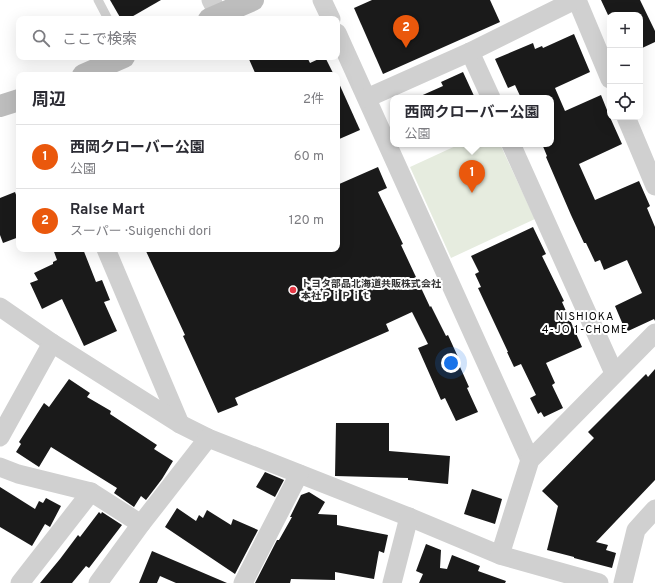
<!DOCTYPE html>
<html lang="ja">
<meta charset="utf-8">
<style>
body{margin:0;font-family:Overpass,"Noto Sans JP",sans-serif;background:#f2f2f3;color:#2b2b33}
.controls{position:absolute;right:12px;top:12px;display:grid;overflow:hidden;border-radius:8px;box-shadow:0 4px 16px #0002}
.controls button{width:36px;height:36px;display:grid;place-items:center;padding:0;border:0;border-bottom:1px solid #e1e1e2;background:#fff;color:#2b2b33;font:20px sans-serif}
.you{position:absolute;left:451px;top:363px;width:14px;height:14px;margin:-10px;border:3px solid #fff;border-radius:50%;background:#1a73e8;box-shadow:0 0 0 6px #1a73e833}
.badge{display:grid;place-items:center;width:26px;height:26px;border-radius:50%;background:#ea580c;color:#fff;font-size:13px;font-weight:700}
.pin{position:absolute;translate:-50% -33px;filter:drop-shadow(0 1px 2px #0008)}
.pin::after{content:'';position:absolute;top:21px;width:14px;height:12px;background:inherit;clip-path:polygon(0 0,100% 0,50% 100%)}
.popup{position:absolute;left:390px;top:95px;width:164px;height:52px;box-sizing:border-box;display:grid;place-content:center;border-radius:8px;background:#fff;filter:drop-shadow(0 1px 3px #0005);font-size:13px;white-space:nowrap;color:#7c7c81}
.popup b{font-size:15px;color:#2b2b33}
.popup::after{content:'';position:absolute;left:50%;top:100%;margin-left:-8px;border:8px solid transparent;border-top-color:#fff}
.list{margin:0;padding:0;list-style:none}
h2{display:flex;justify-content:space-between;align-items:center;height:52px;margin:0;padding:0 16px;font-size:17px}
h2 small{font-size:13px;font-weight:400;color:#7c7c81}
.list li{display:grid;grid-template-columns:26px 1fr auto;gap:12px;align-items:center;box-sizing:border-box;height:64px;padding:0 16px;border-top:1px solid #e1e1e2}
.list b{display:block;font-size:15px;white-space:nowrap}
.list p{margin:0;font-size:13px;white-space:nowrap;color:#7c7c81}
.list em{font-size:13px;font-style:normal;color:#7c7c81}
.icon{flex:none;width:22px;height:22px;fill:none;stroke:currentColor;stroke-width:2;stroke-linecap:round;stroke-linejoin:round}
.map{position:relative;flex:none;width:655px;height:583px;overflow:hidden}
.search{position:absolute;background:#fff;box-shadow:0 4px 16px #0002;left:16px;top:16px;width:324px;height:44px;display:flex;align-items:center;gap:10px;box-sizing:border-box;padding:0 14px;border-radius:8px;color:#7c7c81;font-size:15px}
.panel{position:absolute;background:#fff;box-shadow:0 4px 16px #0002;left:16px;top:72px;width:324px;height:180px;border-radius:8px}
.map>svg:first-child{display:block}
</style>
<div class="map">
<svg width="655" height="583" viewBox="0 0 655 583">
<rect width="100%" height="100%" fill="#fff"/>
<polygon fill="#e6ecdf" points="460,144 500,144 535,219 451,258 410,167"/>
<g fill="#1a1a1a">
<polygon points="110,0 161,0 128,19 121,19"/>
<polygon points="372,0 490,0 500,22 383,74 354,8"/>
<polygon points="601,0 640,0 655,31 655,42 640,49 640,15 608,15"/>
<polygon points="574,34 590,72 555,88 565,111 601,95 609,115 622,144 579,164 595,200 639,181 650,206 647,208 655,227 655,321 654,319 626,332 615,306 642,293 627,260 604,270 600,260 595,262 586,243 584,243 571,215 546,157 547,156 542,144 551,144 551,98 521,98 515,85 508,88 495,59 533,43 535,49 542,46 543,48"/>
<polygon points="248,57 307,57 310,63 323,57 325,57 334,75 256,75"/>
<polygon points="463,72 475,98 416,98 443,86 441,82"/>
<polygon points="337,79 360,130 337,140"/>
<polygon points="378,167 387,188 378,192 403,244 401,245 430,307 431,306 446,336 448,335 458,357 456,358 469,387 467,388 478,412 456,421 445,398 441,400 418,348 428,344 412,312 386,324 389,331 235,398 238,405 218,413 183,336 185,335 145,249 337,249 337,185"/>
<polygon points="15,192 19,203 19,237 3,243 0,235 0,198"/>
<polygon points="533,227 546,254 542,256 564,301 562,302 582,347 546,363 555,383 552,385 563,408 544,417 541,412 538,414 530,398 536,395 521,364 514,367 507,352 508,352 478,288 481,287 475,274 479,272 471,256"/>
<polygon points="53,249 83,249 96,282 102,280 110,300 104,302 117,331 84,346 62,299 42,309 30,283 38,280 34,273 53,264 53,262 57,260"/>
<polygon points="655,369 655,480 596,542 608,545 606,550 616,553 612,568 574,558 574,557 547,550 558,506 542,491 594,438 588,432 646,374 648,377"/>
<polygon points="69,379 90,393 87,397 111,411 110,414 157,445 154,449 173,461 162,479 146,500 141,496 134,507 114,493 117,488 51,447 39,467 16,452 21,444 19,442 44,403 49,407"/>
<polygon points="336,423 389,423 389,451 450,456 448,484 408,480 408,478 335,476"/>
<polygon points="265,472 284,480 275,497 256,487"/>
<polygon points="0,487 35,509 39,501 43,503 46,498 61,506 50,527 45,524 32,546 0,527"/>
<polygon points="472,489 502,499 495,524 464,514"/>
<polygon points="309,492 325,502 318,514 337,515 337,525 388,535 384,553 379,551 374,579 335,572 335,580 291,579 290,583 255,583 277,540 279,540 292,517 290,517 301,495"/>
<polygon points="177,508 196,521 199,515 203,518 207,510 231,525 233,519 258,530 235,574 165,527"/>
<polygon points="99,512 101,514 102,512 122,525 89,568 86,566 72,583 40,583 60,559 78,535 80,537"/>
<polygon points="426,544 441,550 440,568 447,569 452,555 480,566 478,571 506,581 505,583 419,583 423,574 416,571"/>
<polygon points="152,551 227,583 176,583 160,576 157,583 139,583"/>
</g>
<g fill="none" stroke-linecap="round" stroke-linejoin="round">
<polyline stroke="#d0d0d0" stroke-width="9" points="98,0 108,19"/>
<g stroke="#d0d0d0" stroke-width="19">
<polyline points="211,0 219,15"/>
<polyline points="322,0 331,19"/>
<polyline points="577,0 610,79"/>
<polyline points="337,33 530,460"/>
<polyline points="470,52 491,98"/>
<polyline points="367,98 470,52 575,0"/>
<polyline points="626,117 655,186"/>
<polyline points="511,144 614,373"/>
<polyline points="106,249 180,424"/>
<polyline points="0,307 52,343 180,424 208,438 409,517 500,555 599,583"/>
<polyline points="0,437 52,343"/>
<polyline points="0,467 18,474 91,492 141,524"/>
<polyline points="500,555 530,460 655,333"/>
<polyline points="20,583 91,492"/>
<polyline points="98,583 141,524 208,438"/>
<polyline points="243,583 299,474"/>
<polyline points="392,583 409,517"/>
<polyline points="623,583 636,530 655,509"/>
</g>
<g stroke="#bdbdbd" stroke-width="22">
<polyline points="209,19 253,0"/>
<polyline points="83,75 124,57"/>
<polyline points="0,106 19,100"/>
</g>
</g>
<circle fill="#e63946" stroke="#fff" stroke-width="1.5" cx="293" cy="290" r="4"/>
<g text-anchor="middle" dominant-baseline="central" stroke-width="4" stroke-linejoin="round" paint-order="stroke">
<g font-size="10" font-weight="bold" fill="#333" stroke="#fff" text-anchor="start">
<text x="301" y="284">トヨタ部品北海道共販株式会社<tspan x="301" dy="12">本社ＰｉＰｉｔ</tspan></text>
</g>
<g font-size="11" letter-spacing="1" fill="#000" stroke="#fff">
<text x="585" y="317">NISHIOKA<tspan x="585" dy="13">4-JO 1-CHOME</tspan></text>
</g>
</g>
</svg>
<div class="controls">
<button>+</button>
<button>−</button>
<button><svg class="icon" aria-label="locate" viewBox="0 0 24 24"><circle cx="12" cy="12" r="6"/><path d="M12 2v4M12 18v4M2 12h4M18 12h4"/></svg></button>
</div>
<div class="you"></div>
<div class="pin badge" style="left:472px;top:193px">1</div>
<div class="popup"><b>西岡クローバー公園</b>公園</div>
<div class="pin badge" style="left:406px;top:48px">2</div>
<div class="search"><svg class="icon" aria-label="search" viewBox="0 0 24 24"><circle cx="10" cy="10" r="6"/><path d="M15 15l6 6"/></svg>ここで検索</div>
<section class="panel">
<h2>周辺<small>2件</small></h2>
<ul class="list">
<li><span class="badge">1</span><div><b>西岡クローバー公園</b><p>公園</p></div><em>60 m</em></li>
<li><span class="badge">2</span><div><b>Ralse Mart</b><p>スーパー · Suigenchi dori</p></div><em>120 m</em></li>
</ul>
</section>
</div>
